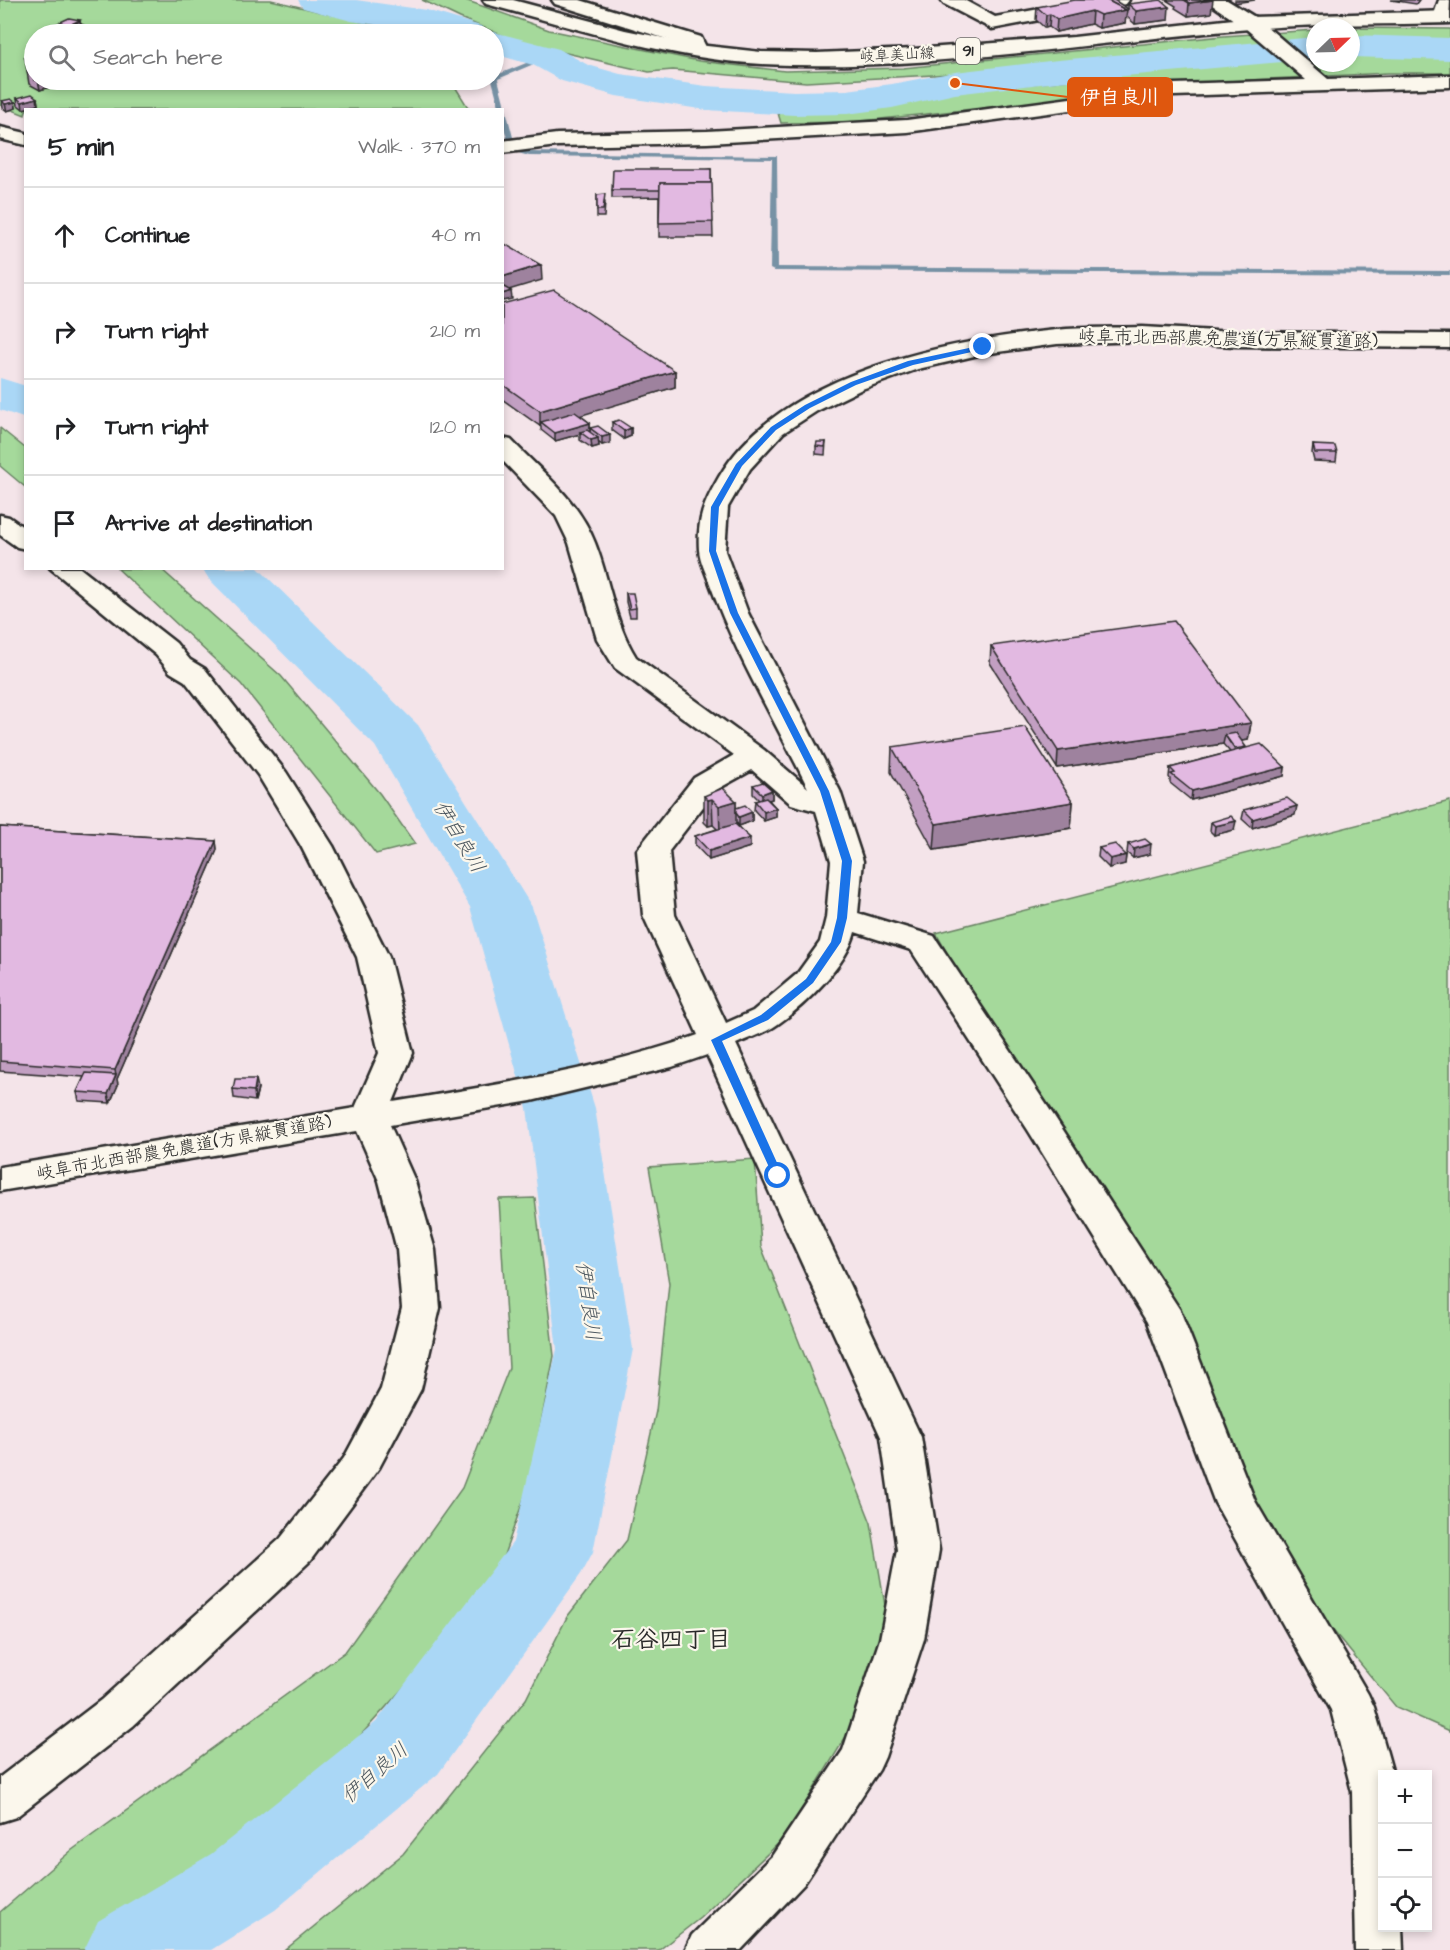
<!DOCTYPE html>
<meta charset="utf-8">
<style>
body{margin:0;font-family:"Architects Daughter","Klee One",sans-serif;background:#f6f6f6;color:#202124}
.controls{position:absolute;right:18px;bottom:18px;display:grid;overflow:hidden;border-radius:0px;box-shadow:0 3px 9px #0003}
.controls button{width:54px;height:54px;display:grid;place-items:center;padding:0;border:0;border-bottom:2px solid #e0e0e0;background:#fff;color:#202124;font:30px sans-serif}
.compass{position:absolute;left:1306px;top:18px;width:54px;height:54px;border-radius:50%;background:#fff;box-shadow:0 3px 9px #0003;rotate:67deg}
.stop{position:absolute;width:18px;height:18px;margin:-14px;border:4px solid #1a73e8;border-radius:50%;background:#fff}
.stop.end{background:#1a73e8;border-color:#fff;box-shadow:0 2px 6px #0008}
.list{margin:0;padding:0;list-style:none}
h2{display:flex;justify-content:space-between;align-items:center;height:78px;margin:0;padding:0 24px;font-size:26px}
h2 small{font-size:20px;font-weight:400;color:#757577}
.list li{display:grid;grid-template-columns:39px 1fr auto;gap:18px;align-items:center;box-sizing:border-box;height:96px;padding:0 24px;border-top:2px solid #e0e0e0}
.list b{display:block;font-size:22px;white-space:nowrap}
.list em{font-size:20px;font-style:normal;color:#757577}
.icon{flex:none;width:33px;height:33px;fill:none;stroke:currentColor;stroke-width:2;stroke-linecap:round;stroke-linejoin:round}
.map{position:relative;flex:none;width:1450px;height:1950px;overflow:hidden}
.search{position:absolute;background:#fff;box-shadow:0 3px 9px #0003;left:24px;top:24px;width:480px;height:66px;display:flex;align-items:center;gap:15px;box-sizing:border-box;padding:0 21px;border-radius:33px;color:#757577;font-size:22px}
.panel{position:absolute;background:#fff;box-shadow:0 3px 9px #0003;left:24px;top:108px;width:480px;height:462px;border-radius:0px}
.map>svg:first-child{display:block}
</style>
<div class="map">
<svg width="1450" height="1950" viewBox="0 0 1450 1950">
<rect width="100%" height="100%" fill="#f4e4e9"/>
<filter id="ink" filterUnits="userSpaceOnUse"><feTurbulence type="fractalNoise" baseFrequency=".0167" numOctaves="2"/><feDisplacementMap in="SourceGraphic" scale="12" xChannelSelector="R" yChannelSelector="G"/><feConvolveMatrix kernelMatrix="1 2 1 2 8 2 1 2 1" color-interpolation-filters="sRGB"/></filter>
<g filter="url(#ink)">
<g fill="#a5d99b" stroke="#688263" stroke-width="1.5">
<polygon points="0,0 271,0 395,30 402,34 34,34 34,80 451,80 469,109 26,110 25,115 0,105"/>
<polygon points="422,0 465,0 549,30 699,61 785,71 903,68 1223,36 1315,30 1315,41 1172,51 1006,71 806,82 673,70 649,72 618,65 519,42 460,18"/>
<polygon points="1351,28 1450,29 1450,39 1351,39"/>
<polygon points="1351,53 1450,56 1450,73 1388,73 1227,81 853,122 781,123 777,110 856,105 934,94 1315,55 1315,63 1351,63"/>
<polygon points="0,428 25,448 25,487 0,466"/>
<polygon points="118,569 161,569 281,676 380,794 415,844 376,854 241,684"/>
<polygon points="1450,801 1450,1731 1396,1707 1289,1577 1108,1240 936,933"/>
<polygon points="755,1159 761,1246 871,1523 887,1617 856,1720 784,1838 700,1918 659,1950 285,1950 403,1854 526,1699 567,1617 627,1540 656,1411 669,1283 649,1167"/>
<polygon points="535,1198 554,1356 529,1484 492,1589 281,1824 113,1950 0,1950 0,1912 72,1850 345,1652 462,1488 509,1368 499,1199"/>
</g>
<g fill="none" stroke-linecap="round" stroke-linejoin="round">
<polygon fill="#7792a5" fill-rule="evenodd" points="546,55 548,56 548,58 498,79 516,149 529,152 777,156 778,267 1450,271 1450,275 774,271 770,269 772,159 529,156 511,151 502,121 502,110 500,110 492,80 494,76"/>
<g fill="#aad7f6" fill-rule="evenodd">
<polygon points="298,0 356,0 426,10 481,26 486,34 494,32 559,49 588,65 620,74 706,86 794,91 847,90 892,84 955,72 1058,60 1315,37 1315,59 1058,82 955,94 892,108 847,114 794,115 706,110 616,96 562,81 533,65 494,54 494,34 432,34 351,21 303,8"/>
<polygon points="1351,35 1450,38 1450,60 1351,57"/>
<polygon points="0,378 26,386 26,419 0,410"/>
<polygon points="202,568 258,568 418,725 532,907 595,1108 633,1349 593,1552 581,1574 438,1774 275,1910 211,1950 84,1950 98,1921 211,1854 376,1722 513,1542 557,1349 527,1108 470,907 375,746 209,579"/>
</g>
<g stroke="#2b2b2b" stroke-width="5">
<g id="minor">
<polygon points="552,0 580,0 701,37 708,51 705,55 691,55 686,45 555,4"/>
<polygon points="941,0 964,0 995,17 1089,0 1129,0 1126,4 1120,5 992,29 944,4"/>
<polygon points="1205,0 1227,0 1258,19 1328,79 1450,75 1450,87 1174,96 907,132 707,143 557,146 502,153 502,141 557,134 707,131 907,120 1174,84 1306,80 1244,27"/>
<polygon points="1439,0 1450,0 1449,21 1435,21 1433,17"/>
<polygon points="0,127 26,133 26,145 0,139"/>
<path d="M 1142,327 L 1235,332 L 1450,334 L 1450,348 L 1235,346 L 1142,341 L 1057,344 L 983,354 L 918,369 L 862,389 L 817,411 L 783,433 L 750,469 L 728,507 L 725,551 L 748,613 L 840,791 L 863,861 L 858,913 L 934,936 L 1054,1116 L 1180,1310 L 1255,1501 L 1368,1694 L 1374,1707 L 1393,1774 L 1382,1774 L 1382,1928 L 1402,1928 L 1403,1950 L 1355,1950 L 1352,1792 L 1331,1710 L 1215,1503 L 1147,1322 L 1028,1130 L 911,950 L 855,932 C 847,965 805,1005 778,1024 C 766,1033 749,1038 736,1044 L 921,1437 L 939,1550 L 924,1639 L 885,1757 L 879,1770 L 804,1884 L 741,1950 L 685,1950 L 692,1935 L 772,1856 L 843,1750 L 880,1639 L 897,1550 L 881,1437 L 707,1055 L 672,1067 L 531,1101 L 390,1125 L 415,1181 L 435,1250 L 440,1308 L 421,1389 L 379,1468 L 310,1561 L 133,1726 L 16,1817 L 0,1822 L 0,1777 L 101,1700 L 280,1539 L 344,1458 L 381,1389 L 402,1308 L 397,1250 L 379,1181 L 357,1131 L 0,1191 L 0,1167 L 355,1108 L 379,1053 L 357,957 L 301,846 L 258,775 L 185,681 L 170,672 L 156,655 L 50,568 L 80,568 L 176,643 L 190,660 L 205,669 L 286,772 L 333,846 L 389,957 L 413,1053 L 393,1102 C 495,1085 600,1070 698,1035 L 643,915 L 637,850 L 694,778 L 734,755 L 615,668 L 597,639 L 569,543 L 556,516 L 502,460 L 502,438 L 511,440 C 542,472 579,501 595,543 C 610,581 614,622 636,657 L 764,750 L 808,788 C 775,721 735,654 710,584 C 706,573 700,561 699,550 C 697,519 704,503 719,477 C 780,373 945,341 1056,330 C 1084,327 1114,328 1142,327 ZM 752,770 L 791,804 L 816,811 L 831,861 L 826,918 L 820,942 L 797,974 L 753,1011 L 726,1023 L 675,915 L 669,851 L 716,790 Z"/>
<polygon points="0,515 9,517 26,529 26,549 17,547 0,535"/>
</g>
</g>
<g stroke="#2b2b2b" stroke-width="5">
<path id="major" d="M 483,0 L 513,0 L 625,30 L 698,45 L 761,52 L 817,53 L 914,49 L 1074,37 L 1251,17 L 1450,11 L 1450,23 C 1384,25 1316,23 1250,29 C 1089,42 923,72 762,64 C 668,59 576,28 486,4 Z"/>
</g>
<use href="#minor" fill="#fbf7ec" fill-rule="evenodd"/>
<use href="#major" fill="#fbf7ec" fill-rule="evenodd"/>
</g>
<g fill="#c29fc2" stroke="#2b2b2b" stroke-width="1.5">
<polygon points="1166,0 1212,0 1211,13 1188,16 1175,8 1176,6"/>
<polygon points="1391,0 1419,0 1416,4"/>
<polygon points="1128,4 1168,20 1135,24 1127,17 1125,17 1125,23 1099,28 1091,24 1056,32 1049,27 1045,28 1036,20 1037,7 1128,9"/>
<polygon points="81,24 83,25 84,31 77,34 71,33 71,32 66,34 55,31 54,25"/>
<polygon points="34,56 34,80 56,80 57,85 40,90 29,84 25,58"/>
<polygon points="167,80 183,80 183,81 175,83"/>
<polygon points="17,98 37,98 38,105 23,109 18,105"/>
<polygon points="2,101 15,102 16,108 7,111 3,108"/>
<polygon points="711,169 713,237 659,237 659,197 612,198 612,190"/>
<polygon points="597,195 605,202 604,217 597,217"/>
<polygon points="502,304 675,371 675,387 580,415 590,423 590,431 589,431 590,432 590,428 610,443 602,445 598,442 599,446 592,448 580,440 580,434 555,441 541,430 541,427 502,399"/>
<polygon points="612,422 631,428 631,436 624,439 612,430"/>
<polygon points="826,442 825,455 816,454 816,446"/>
<polygon points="1313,445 1337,453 1336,462 1314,461 1312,453"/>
<polygon points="626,593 636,608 636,617 630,617 626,602"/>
<polygon points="991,646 1251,723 1248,740 1241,741 1246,748 1285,767 1284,776 1191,800 1170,783 1170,779 1169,777 1170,768 1230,752 1223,744 1057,768 990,663"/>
<polygon points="892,747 1073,802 1071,828 934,850 891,772"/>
<polygon points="753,785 772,790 772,799 769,800 776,808 776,817 764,821 754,810 755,801 759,800 753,794"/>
<polygon points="704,796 736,801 736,808 752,812 752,821 739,826 736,822 750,847 709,860 695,845 695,836 717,829 713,825 708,826 704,822"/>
<polygon points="1244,810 1295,815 1252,828 1242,819"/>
<polygon points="1211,822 1234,830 1214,835 1210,831"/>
<polygon points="0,827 216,841 217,850 117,1079 118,1085 110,1103 79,1101 77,1092 84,1077 0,1071"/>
<polygon points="1128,844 1150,854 1133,858 1127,853"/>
<polygon points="1099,848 1126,855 1125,864 1109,868 1098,857"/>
<polygon points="258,1088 255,1101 234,1098 233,1089"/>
</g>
<g fill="#9e829e" stroke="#2b2b2b" stroke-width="1.5">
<polygon points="1213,0 1211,13 1188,16 1189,3"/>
<polygon points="1235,0 1255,0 1235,3"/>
<polygon points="1169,7 1168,20 1135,24 1136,11"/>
<polygon points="1127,10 1125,23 1099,28 1100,15"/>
<polygon points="1092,11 1091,24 1056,32 1057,19"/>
<polygon points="1050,14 1049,27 1045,28 1046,15"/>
<polygon points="80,20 81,26 83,25 84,31 77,34 76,28 70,27 71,32 66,34 65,27"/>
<polygon points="38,80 56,80 57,85 40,90"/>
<polygon points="175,80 183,80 183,81 175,83"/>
<polygon points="37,98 38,105 23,109 22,102"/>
<polygon points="15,102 16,108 7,111 5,104"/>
<polygon points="541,265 542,280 502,292 502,277"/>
<polygon points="511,291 512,299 502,301 502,294"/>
<polygon points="675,371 675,387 546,426 541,422 540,427 540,411"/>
<polygon points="590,423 590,431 582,433 580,432 580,434 555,441 555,433"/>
<polygon points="631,428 631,436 624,439 624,431"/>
<polygon points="610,435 610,443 602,445 602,437"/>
<polygon points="598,438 599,446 592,448 591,440"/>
<polygon points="1251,723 1248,740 1230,743 1225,735 1223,744 1057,768 1058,751"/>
<polygon points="1285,767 1284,776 1191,800 1192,791"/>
<polygon points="772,790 772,799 762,802 762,794"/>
<polygon points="712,799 713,825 708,826 708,800"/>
<polygon points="736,801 736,827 720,832 719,806"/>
<polygon points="1073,802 1071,828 934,850 936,824"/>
<polygon points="1297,806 1295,815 1252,828 1253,819"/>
<polygon points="776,808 776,817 764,821 764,812"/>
<polygon points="752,812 752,821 739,826 739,817"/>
<polygon points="1236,821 1234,830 1214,835 1215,826"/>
<polygon points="750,838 750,847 709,860 709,851"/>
<polygon points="216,841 217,850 117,1079 118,1085 110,1103 108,1094 116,1076 115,1070"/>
<polygon points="1151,844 1150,854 1133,858 1134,849"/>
<polygon points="1126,855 1125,864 1109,868 1110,859"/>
<polygon points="256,1079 258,1088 255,1101 254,1091"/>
</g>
<g fill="#e2b9e1" stroke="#2b2b2b" stroke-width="1.5">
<polygon points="1075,0 1107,0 1126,10 1100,15 1092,11 1057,19 1050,14 1046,15 1037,7"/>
<polygon points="1107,0 1114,0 1128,9 1127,10 1125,10 1126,10"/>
<polygon points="1161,0 1169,7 1136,11 1128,4"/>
<polygon points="1184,0 1213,0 1189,3"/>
<polygon points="69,18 80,20 65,27 54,25"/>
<polygon points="77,23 83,25 76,28 70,27"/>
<polygon points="34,56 34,63 25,58"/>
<polygon points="32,94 37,98 22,102 17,98"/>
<polygon points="11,99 15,102 5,104 2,101"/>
<polygon points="613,169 711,169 711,183 660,183 660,190 612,190"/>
<polygon points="660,183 712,183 713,222 659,223"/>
<polygon points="605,194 603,210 597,210 597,195"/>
<polygon points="502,243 503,243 541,265 502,277"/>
<polygon points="502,286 511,291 502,294"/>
<polygon points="554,290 675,371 540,411 502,384 502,304"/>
<polygon points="575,412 590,423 555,433 541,422"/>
<polygon points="619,420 631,428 624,431 612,422"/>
<polygon points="598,426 610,435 602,437 590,428"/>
<polygon points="587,430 598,438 591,440 580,432"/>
<polygon points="817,442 826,442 825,447 816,446"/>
<polygon points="1313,445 1335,446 1337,453 1315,453"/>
<polygon points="626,593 633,593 636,608 630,609"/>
<polygon points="1174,621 1251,723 1058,751 991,646"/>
<polygon points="1025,727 1073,802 936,824 892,747"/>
<polygon points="1236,733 1246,747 1235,749 1225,735"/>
<polygon points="1261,744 1285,767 1192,791 1171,774 1175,773 1170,768"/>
<polygon points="763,782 772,790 762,794 753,785"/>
<polygon points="723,788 736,801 719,806 712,799 708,800 704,796"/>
<polygon points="766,798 776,808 764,812 755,801"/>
<polygon points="1287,798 1297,806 1253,819 1244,810"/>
<polygon points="745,805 752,812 739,817 736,813 736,808"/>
<polygon points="1231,816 1236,821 1215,826 1211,822"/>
<polygon points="735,824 750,838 709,851 695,836"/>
<polygon points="0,827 216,841 115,1070 0,1061"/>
<polygon points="1145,839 1151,844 1134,849 1128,844"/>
<polygon points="1115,844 1126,855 1110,859 1099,848"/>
<polygon points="86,1073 116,1075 108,1094 77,1092"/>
<polygon points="235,1079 256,1079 254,1091 233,1089"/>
</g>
</g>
<polygon fill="#1a73e8" points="983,345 985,349 913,365 856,385 810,408 776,430 742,466 719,507 716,551 738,613 829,791 852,861 847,918 841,942 813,983 768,1020 722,1041 783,1176 778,1180 773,1176 711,1040 761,1015 806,979 831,942 837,918 842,861 820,791 730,613 709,551 711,507 736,464 771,427 805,405 851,382 908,361"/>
<g text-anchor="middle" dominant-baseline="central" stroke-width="4.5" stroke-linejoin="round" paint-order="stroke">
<g font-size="15" fill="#2b2b2b" stroke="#fbf7ec">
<text transform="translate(897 55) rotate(-3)">岐阜美山線</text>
</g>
<rect fill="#fbf7ec" stroke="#696865" stroke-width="1.5" x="956" y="38" width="24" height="26" rx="4.5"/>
<g font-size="16" font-weight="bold" fill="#2b2b2b">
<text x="968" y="51">91</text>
</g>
<g font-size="18" fill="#2b2b2b" stroke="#fbf7ec">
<text transform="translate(1228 339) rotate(1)">岐阜市北西部農免農道(方県縦貫道路)</text>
<text transform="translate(184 1148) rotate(-10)">岐阜市北西部農免農道(方県縦貫道路)</text>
</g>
<g font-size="20" font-style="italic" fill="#4b565e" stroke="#fbf7ec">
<text transform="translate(459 837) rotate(59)">伊自良川</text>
<text transform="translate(588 1301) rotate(82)">伊自良川</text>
<text transform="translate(375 1773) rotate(-41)">伊自良川</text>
</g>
<g font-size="24" font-weight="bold" fill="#2b2b2b" stroke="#fbf7ec">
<text x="671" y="1640">石谷四丁目</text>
</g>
</g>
<path fill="none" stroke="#df570e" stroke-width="2" d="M955 83L1068 97"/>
<circle fill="#df570e" stroke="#fbf7ec" stroke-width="2" cx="955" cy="83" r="6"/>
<rect fill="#df570e" stroke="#df570e" stroke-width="2" x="1068" y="78" width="104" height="38" rx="6"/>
<g font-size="20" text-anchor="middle" font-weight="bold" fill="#fff">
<text x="1120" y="104">伊自良川</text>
</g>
</svg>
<div class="controls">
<button>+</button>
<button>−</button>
<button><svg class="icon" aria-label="locate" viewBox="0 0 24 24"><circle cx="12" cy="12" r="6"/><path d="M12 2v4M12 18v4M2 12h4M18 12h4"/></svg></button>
</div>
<svg class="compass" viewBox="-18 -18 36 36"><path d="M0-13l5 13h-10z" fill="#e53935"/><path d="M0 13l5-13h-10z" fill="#757577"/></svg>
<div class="stop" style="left:778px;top:1176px"></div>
<div class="stop end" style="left:983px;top:347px"></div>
<div class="search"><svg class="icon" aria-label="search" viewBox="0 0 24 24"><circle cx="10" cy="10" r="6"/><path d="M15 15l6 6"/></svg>Search here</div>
<section class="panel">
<h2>5 min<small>Walk · 370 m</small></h2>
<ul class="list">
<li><svg class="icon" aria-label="ahead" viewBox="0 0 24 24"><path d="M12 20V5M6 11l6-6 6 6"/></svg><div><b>Continue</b></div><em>40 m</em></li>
<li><svg class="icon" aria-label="right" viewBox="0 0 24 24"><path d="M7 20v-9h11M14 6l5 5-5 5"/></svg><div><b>Turn right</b></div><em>210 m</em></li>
<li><svg class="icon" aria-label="right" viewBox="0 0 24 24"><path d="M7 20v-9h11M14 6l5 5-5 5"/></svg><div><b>Turn right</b></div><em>120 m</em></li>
<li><svg class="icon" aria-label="arrive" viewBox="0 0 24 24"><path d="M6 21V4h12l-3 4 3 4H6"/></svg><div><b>Arrive at destination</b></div></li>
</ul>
</section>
</div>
